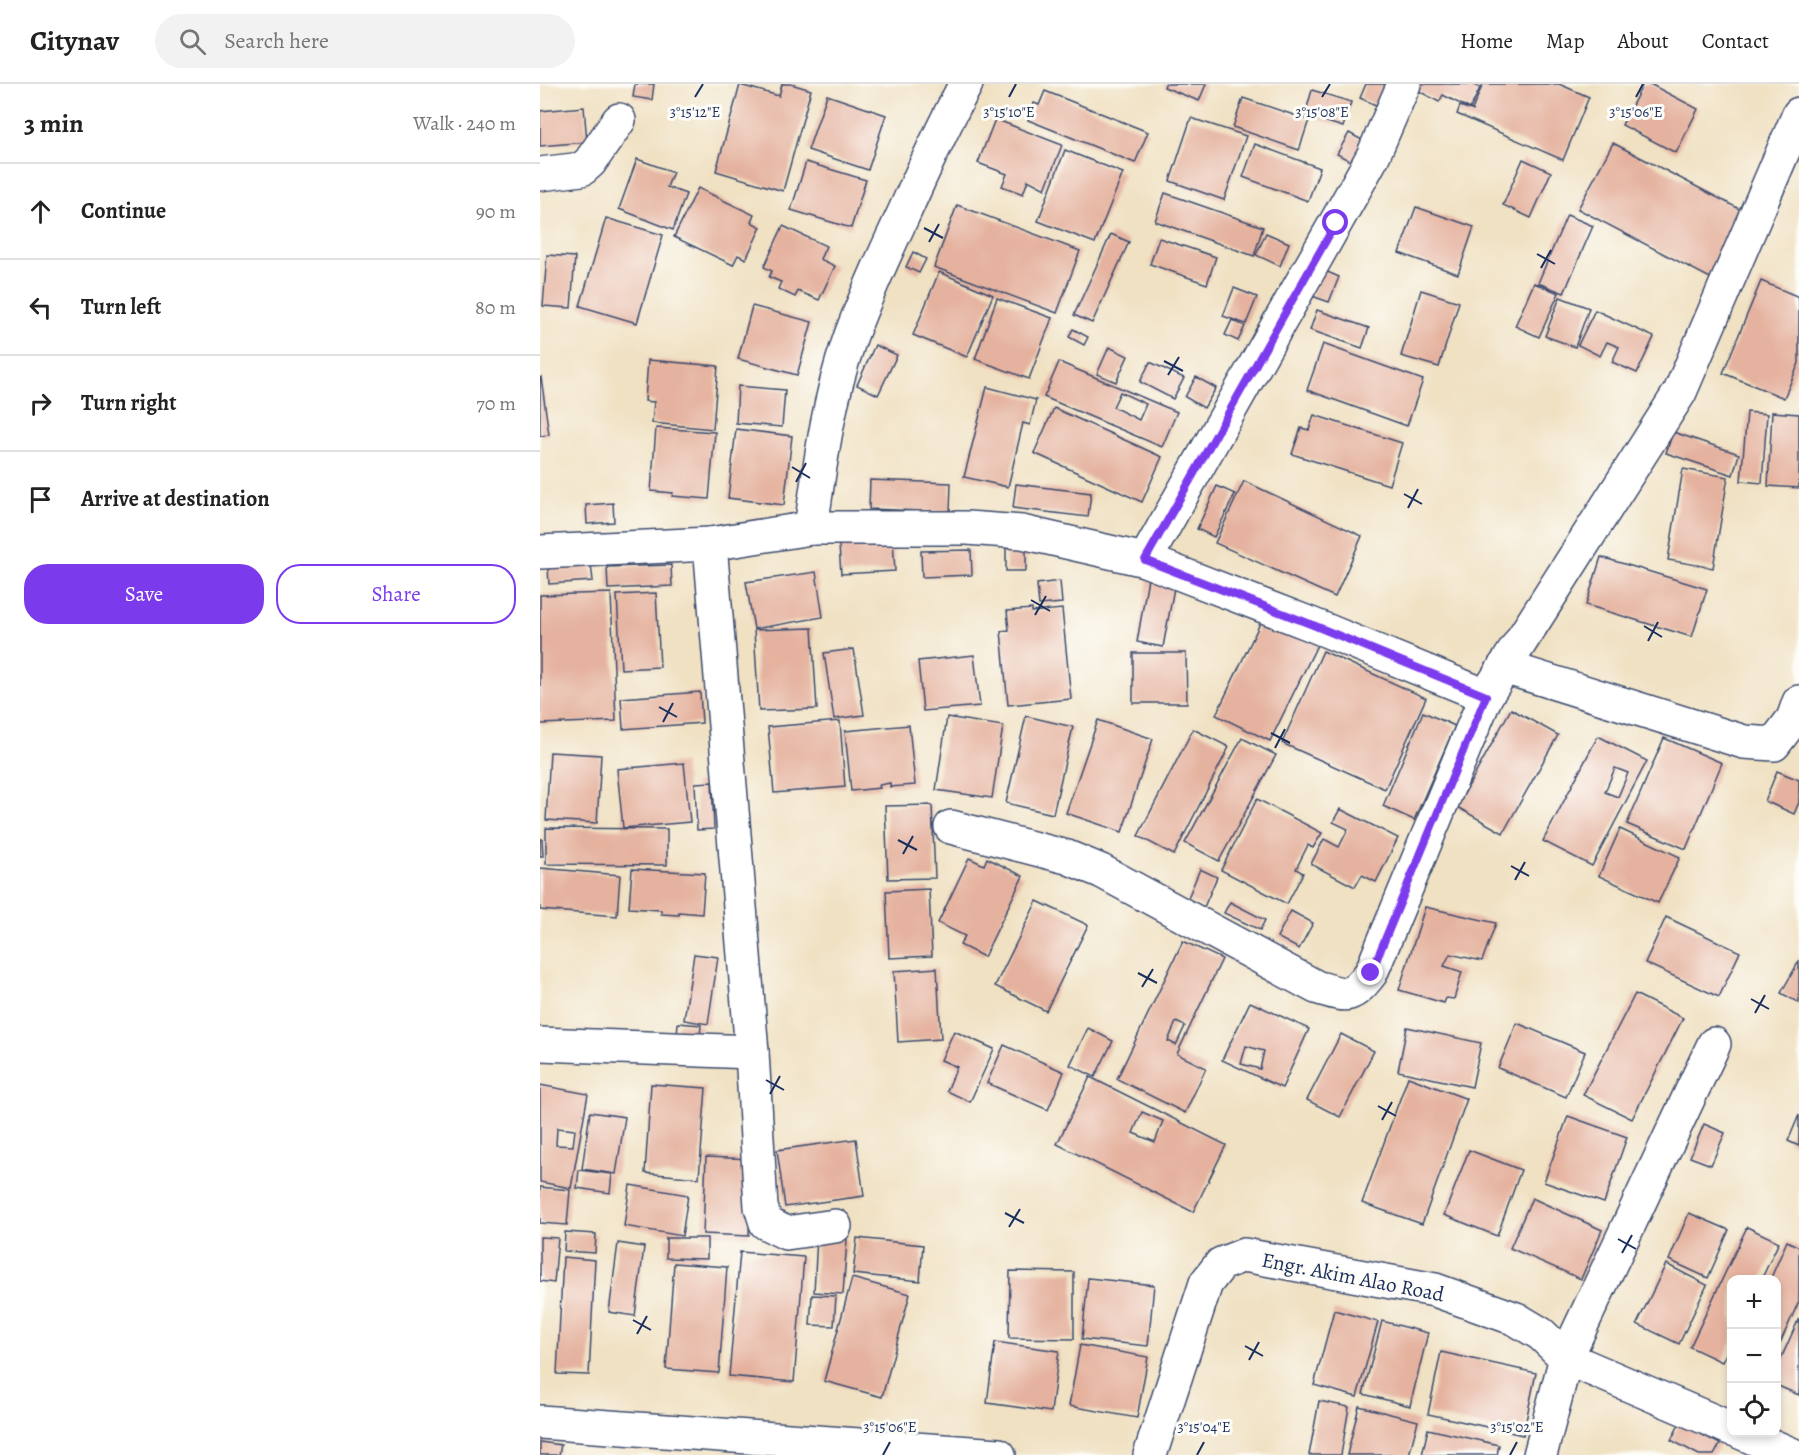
<!DOCTYPE html>
<meta charset="utf-8">
<style>
body{margin:0;font-family:Alegreya,serif;background:#f2f2f2;color:#222}
.controls{position:absolute;right:18px;bottom:18px;display:grid;overflow:hidden;border-radius:12px;box-shadow:0 3px 9px #0003}
.controls button{width:54px;height:54px;display:grid;place-items:center;padding:0;border:0;border-bottom:2px solid #e0e0e0;background:#fff;color:#222;font:30px sans-serif}
.stop{position:absolute;width:18px;height:18px;margin:-14px;border:4px solid #7c3aed;border-radius:50%;background:#fff}
.stop.end{background:#7c3aed;border-color:#fff;box-shadow:0 2px 6px #0008}
.list{margin:0;padding:0;list-style:none}
h2{display:flex;justify-content:space-between;align-items:center;height:78px;margin:0;padding:0 24px;font-size:26px}
h2 small{font-size:20px;font-weight:400;color:#767676}
.list li{display:grid;grid-template-columns:39px 1fr auto;gap:18px;align-items:center;box-sizing:border-box;height:96px;padding:0 24px;border-top:2px solid #e0e0e0}
.list b{display:block;font-size:22px;white-space:nowrap}
.list em{font-size:20px;font-style:normal;color:#767676}
.actions{display:flex;gap:12px;padding:18px 24px}
.actions a{flex:1;padding:14px 0;border:2px solid #7c3aed;border-radius:24px;text-align:center;font-size:21px;color:#7c3aed}
.actions .main{background:#7c3aed;color:#fff}
.icon{flex:none;width:33px;height:33px;fill:none;stroke:currentColor;stroke-width:2;stroke-linecap:round;stroke-linejoin:round}
.map{position:relative;flex:none;width:1259px;height:1371px;overflow:hidden}
header{display:flex;align-items:center;gap:36px;box-sizing:border-box;height:84px;padding:0 30px;background:#fff;border-bottom:2px solid #e0e0e0}
header strong{font-size:28px}
nav{display:flex;gap:33px;margin-inline-start:auto;font-size:21px}
.search{width:420px;height:54px;background:#f2f2f2;display:flex;align-items:center;gap:15px;box-sizing:border-box;padding:0 21px;border-radius:33px;color:#767676;font-size:22px}
main{display:flex}
aside{flex:1;background:#fff}
.map>svg:first-child{display:block}
</style>
<header>
<strong>Citynav</strong>
<div class="search"><svg class="icon" aria-label="search" viewBox="0 0 24 24"><circle cx="10" cy="10" r="6"/><path d="M15 15l6 6"/></svg>Search here</div>
<nav><a>Home</a><a>Map</a><a>About</a><a>Contact</a></nav>
</header>
<main>
<aside>
<h2>3 min<small>Walk · 240 m</small></h2>
<ul class="list">
<li><svg class="icon" aria-label="ahead" viewBox="0 0 24 24"><path d="M12 20V5M6 11l6-6 6 6"/></svg><div><b>Continue</b></div><em>90 m</em></li>
<li><svg class="icon" aria-label="left" viewBox="0 0 24 24"><path d="M17 20v-9H6M10 6l-5 5 5 5"/></svg><div><b>Turn left</b></div><em>80 m</em></li>
<li><svg class="icon" aria-label="right" viewBox="0 0 24 24"><path d="M7 20v-9h11M14 6l5 5-5 5"/></svg><div><b>Turn right</b></div><em>70 m</em></li>
<li><svg class="icon" aria-label="arrive" viewBox="0 0 24 24"><path d="M6 21V4h12l-3 4 3 4H6"/></svg><div><b>Arrive at destination</b></div></li>
</ul>
<div class="actions"><a class="main">Save</a><a>Share</a></div>
</aside>
<div class="map">
<svg width="1259" height="1371" viewBox="0 0 1259 1371">
<rect width="100%" height="100%" fill="#fdfcf7"/>
<filter id="ink" filterUnits="userSpaceOnUse"><feTurbulence type="fractalNoise" baseFrequency=".0167" numOctaves="2"/><feDisplacementMap in="SourceGraphic" scale="12" xChannelSelector="R" yChannelSelector="G"/><feConvolveMatrix kernelMatrix="1 2 1 2 8 2 1 2 1" color-interpolation-filters="sRGB"/></filter>
<filter id="wash" filterUnits="userSpaceOnUse"><feTurbulence type="fractalNoise" baseFrequency=".008" numOctaves="4" result="noise"/><feDisplacementMap in="SourceGraphic" scale="24" xChannelSelector="R" yChannelSelector="G"/><feGaussianBlur stdDeviation="1.35" result="paint"/><feColorMatrix in="noise" values="0 0 0 0 0 0 0 0 0 0 0 0 0 0 0 0 0 1.4 0 .05"/><feComposite in="paint" operator="in"/></filter>
<g filter="url(#wash)">
<rect width="100%" height="100%" fill="#f0e1c3"/>
<g id="blocks">
<g fill="#e5b29f" fill-rule="evenodd">
<polygon points="95,0 114,0 112,16 93,13"/>
<polygon points="242,0 251,0 271,6 243,107 176,87 200,1 239,12"/>
<polygon points="625,0 666,0 659,17 624,3"/>
<polygon points="826,0 848,0 838,22 820,14"/>
<polygon points="877,0 933,0 940,4 930,25 903,11 899,18 875,5"/>
<polygon points="943,0 1019,0 1049,13 1023,76 917,30 920,22 934,27 932,26"/>
<polygon points="1103,0 1110,0 1158,25 1136,69 1082,41"/>
<polygon points="772,6 811,18 803,43 765,31"/>
<polygon points="505,7 608,48 595,79 488,36 494,19 499,21"/>
<polygon points="287,11 346,31 328,86 268,66"/>
<polygon points="703,14 769,36 759,66 693,43"/>
<polygon points="44,23 47,58 0,62 0,27"/>
<polygon points="651,34 706,52 684,116 630,97"/>
<polygon points="455,35 522,61 505,105 488,96 483,110 462,102 467,90 438,79"/>
<polygon points="809,49 824,57 812,78 797,70"/>
<polygon points="1073,59 1209,130 1174,196 1038,125"/>
<polygon points="715,60 780,84 768,117 703,93"/>
<polygon points="525,66 583,89 555,159 498,137"/>
<polygon points="97,75 133,88 127,103 146,110 133,146 79,125"/>
<polygon points="983,75 1011,88 991,134 963,121"/>
<polygon points="266,78 326,96 311,144 251,126"/>
<polygon points="158,104 214,131 211,138 221,143 206,175 198,171 193,181 134,153"/>
<polygon points="625,109 723,143 714,172 615,137"/>
<polygon points="417,121 540,167 517,229 394,183"/>
<polygon points="876,123 934,143 918,190 859,169"/>
<polygon points="1027,131 1053,142 1024,209 998,199"/>
<polygon points="66,134 123,151 97,239 40,222"/>
<polygon points="243,142 286,162 280,175 295,182 279,216 258,207 255,213 238,205 241,198 229,193 232,187 224,183"/>
<polygon points="726,149 749,159 740,182 716,171"/>
<polygon points="571,150 589,158 552,239 534,231"/>
<polygon points="619,154 676,173 667,200 610,180"/>
<polygon points="373,168 386,175 379,189 366,183"/>
<polygon points="7,171 35,173 31,224 3,222"/>
<polygon points="783,186 799,193 789,218 772,212"/>
<polygon points="399,188 453,211 427,273 373,251"/>
<polygon points="1221,197 1259,213 1259,279 1244,314 1183,289"/>
<polygon points="994,199 1019,209 999,253 975,242"/>
<polygon points="694,204 717,213 706,240 683,232"/>
<polygon points="881,206 919,218 899,283 861,272"/>
<polygon points="1020,213 1049,224 1035,263 1005,252"/>
<polygon points="457,214 512,234 489,295 435,275"/>
<polygon points="212,222 272,238 257,291 198,275"/>
<polygon points="777,226 829,244 822,264 770,246"/>
<polygon points="1055,226 1114,253 1097,289 1072,278 1079,263 1067,258 1060,272 1038,261"/>
<polygon points="692,236 705,242 698,257 685,251"/>
<polygon points="533,245 548,253 544,261 529,253"/>
<polygon points="783,260 883,296 867,342 767,306"/>
<polygon points="335,261 357,271 338,311 317,301"/>
<polygon points="569,263 588,272 576,298 557,290"/>
<polygon points="108,276 178,282 173,345 112,339 114,318 105,317"/>
<path d="M 519,278 L 637,328 L 622,363 L 504,313 ZM 580,308 L 606,320 L 599,336 L 573,323 Z"/>
<polygon points="610,278 644,294 633,315 600,298"/>
<polygon points="1,293 9,351 0,352 0,294"/>
<polygon points="656,293 676,304 664,324 645,313"/>
<polygon points="198,302 245,306 242,343 196,339"/>
<polygon points="447,303 496,316 490,341 483,339 468,403 424,393"/>
<polygon points="514,324 622,373 602,418 494,369"/>
<polygon points="1207,328 1227,330 1222,399 1201,397"/>
<polygon points="1232,328 1259,330 1259,404 1228,402"/>
<polygon points="774,331 862,359 849,401 752,370 761,344 769,346"/>
<polygon points="116,344 175,348 169,415 132,412 133,409 111,407"/>
<polygon points="196,345 252,352 244,421 188,414"/>
<polygon points="1133,348 1199,370 1193,391 1126,369"/>
<polygon points="1143,385 1188,393 1173,484 1128,476"/>
<polygon points="330,396 411,399 410,428 329,425"/>
<polygon points="704,397 822,452 795,513 675,459"/>
<polygon points="476,400 551,409 548,433 473,424"/>
<polygon points="677,402 695,410 674,453 657,445"/>
<polygon points="73,419 74,438 47,440 46,421"/>
<polygon points="353,457 355,487 301,490 299,461"/>
<rect x="466" y="464" width="20" height="23"/>
<polygon points="431,466 432,491 382,493 381,467"/>
<polygon points="1061,473 1167,505 1152,553 1046,521"/>
<polygon points="51,480 53,497 9,500 8,483"/>
<polygon points="131,481 132,502 68,505 67,483"/>
<polygon points="276,488 283,533 214,545 206,498"/>
<polygon points="608,494 628,498 627,503 634,504 623,563 597,558"/>
<polygon points="520,497 522,519 499,521 497,500"/>
<polygon points="71,509 76,637 0,640 0,511"/>
<polygon points="116,509 120,583 81,585 77,511"/>
<polygon points="492,525 492,528 522,525 531,615 468,621 461,547 469,546 467,527"/>
<polygon points="725,529 780,555 730,657 676,631"/>
<polygon points="272,544 277,625 219,627 214,546"/>
<polygon points="314,565 324,631 294,635 284,569"/>
<polygon points="783,567 886,614 845,705 742,659"/>
<polygon points="593,569 646,569 647,619 593,619"/>
<polygon points="434,571 440,622 383,627 378,577"/>
<polygon points="160,608 162,639 83,645 81,614"/>
<polygon points="971,625 1018,651 963,749 917,723"/>
<polygon points="883,628 915,642 874,736 843,722"/>
<polygon points="486,632 533,643 513,730 466,719"/>
<polygon points="407,633 463,642 452,714 396,706"/>
<polygon points="558,636 613,655 582,748 526,729"/>
<polygon points="300,637 305,703 234,709 228,643"/>
<polygon points="369,641 375,701 350,703 350,699 339,701 340,704 311,707 305,647"/>
<polygon points="653,645 689,663 634,771 598,752"/>
<path d="M 1058,652 L 1107,677 L 1052,782 L 1003,757 ZM 1075,684 L 1088,689 L 1078,713 L 1065,708 Z"/>
<polygon points="702,654 736,671 679,777 645,759"/>
<polygon points="1124,654 1182,679 1146,765 1087,740"/>
<polygon points="10,668 61,671 57,739 6,736"/>
<polygon points="144,679 150,738 83,744 77,685"/>
<polygon points="1237,687 1259,696 1259,718 1254,730 1225,717"/>
<polygon points="172,698 174,745 157,746 155,699"/>
<polygon points="717,715 782,749 773,764 768,761 756,785 763,789 747,820 681,786"/>
<polygon points="392,721 395,794 348,795 345,722"/>
<polygon points="800,725 858,754 836,798 822,791 815,803 771,780 784,755 799,763 808,745 793,738"/>
<polygon points="6,744 127,745 127,781 6,780"/>
<polygon points="1080,745 1140,773 1118,819 1059,792"/>
<polygon points="0,755 2,755 3,772 0,772"/>
<polygon points="429,774 444,781 447,774 483,792 444,873 420,861 425,852 398,839"/>
<polygon points="0,784 80,791 77,832 0,826"/>
<polygon points="92,785 165,789 162,830 139,828 139,831 121,830 121,826 89,824"/>
<polygon points="660,785 677,793 664,823 647,816"/>
<polygon points="389,805 392,872 349,874 346,807"/>
<polygon points="497,817 548,841 506,927 455,902"/>
<polygon points="690,818 725,836 720,846 684,829"/>
<polygon points="885,823 956,839 942,877 910,870 904,882 922,888 914,915 906,914 904,919 859,906"/>
<polygon points="751,827 773,839 759,865 737,853"/>
<polygon points="1126,833 1200,868 1179,913 1105,879"/>
<path d="M 643,857 L 682,875 L 637,970 L 666,984 L 645,1029 L 577,995 ZM 636,938 L 645,942 L 636,961 L 628,957 Z"/>
<polygon points="154,870 178,873 168,940 144,936"/>
<polygon points="1259,877 1259,919 1241,909"/>
<polygon points="397,884 401,955 358,958 354,887"/>
<polygon points="1095,910 1143,934 1092,1035 1043,1011"/>
<path d="M 710,918 L 769,945 L 742,1004 L 682,976 ZM 706,962 L 724,967 L 720,985 L 701,980 Z"/>
<polygon points="138,939 161,941 160,954 137,952"/>
<polygon points="977,939 1045,968 1026,1013 958,984"/>
<polygon points="867,943 941,959 932,1003 858,987"/>
<polygon points="548,944 573,957 555,993 530,981"/>
<polygon points="414,947 454,965 430,1018 407,1007 417,983 401,976"/>
<polygon points="801,950 834,967 800,1033 767,1016"/>
<polygon points="464,961 524,988 508,1026 447,999"/>
<path d="M 550,993 L 686,1061 L 653,1128 L 517,1060 ZM 602,1028 L 623,1037 L 615,1058 L 593,1049 Z"/>
<polygon points="868,993 927,1015 882,1140 822,1119"/>
<polygon points="111,1000 166,1004 159,1094 105,1089"/>
<path d="M 0,1001 L 48,1010 L 31,1104 L 0,1098 ZM 17,1044 L 35,1046 L 33,1062 L 16,1061 Z"/>
<polygon points="50,1028 85,1033 76,1090 42,1085"/>
<polygon points="1259,1031 1259,1062 1248,1057"/>
<polygon points="1028,1032 1087,1053 1064,1119 1004,1098"/>
<polygon points="1164,1040 1185,1049 1171,1081 1150,1073"/>
<polygon points="316,1055 324,1112 245,1123 237,1066"/>
<polygon points="929,1066 981,1086 957,1152 904,1131"/>
<polygon points="166,1073 211,1075 209,1152 163,1150"/>
<polygon points="39,1086 72,1090 70,1109 37,1104"/>
<polygon points="90,1101 148,1111 142,1152 84,1142"/>
<polygon points="0,1103 30,1106 27,1141 0,1139"/>
<polygon points="992,1114 1062,1146 1041,1195 970,1164"/>
<polygon points="1149,1129 1189,1146 1168,1194 1129,1176"/>
<polygon points="1207,1143 1239,1158 1221,1196 1192,1196 1192,1258 1182,1278 1150,1263"/>
<polygon points="25,1148 56,1150 55,1169 24,1167"/>
<polygon points="0,1153 18,1154 14,1199 0,1197"/>
<polygon points="277,1153 307,1155 303,1210 274,1208"/>
<polygon points="126,1154 167,1154 167,1175 126,1174"/>
<polygon points="317,1154 383,1161 380,1197 313,1190"/>
<polygon points="1247,1157 1259,1163 1259,1217 1236,1268 1236,1196 1230,1196"/>
<polygon points="78,1159 104,1163 95,1232 69,1228"/>
<polygon points="200,1168 264,1173 254,1298 189,1292"/>
<polygon points="23,1173 55,1176 49,1291 17,1290"/>
<polygon points="134,1179 187,1183 179,1289 126,1285"/>
<polygon points="1126,1180 1167,1201 1139,1260 1097,1240"/>
<polygon points="470,1187 534,1188 534,1255 469,1254"/>
<polygon points="312,1194 370,1210 342,1313 284,1297"/>
<polygon points="548,1194 614,1201 608,1262 542,1255"/>
<polygon points="272,1211 296,1212 294,1242 270,1241"/>
<polygon points="794,1226 838,1238 817,1313 774,1301"/>
<polygon points="1259,1234 1259,1311 1236,1301 1236,1286"/>
<polygon points="842,1237 888,1249 870,1322 823,1310"/>
<polygon points="455,1258 519,1267 511,1328 447,1319"/>
<polygon points="540,1261 608,1273 597,1334 529,1322"/>
<polygon points="901,1268 996,1289 983,1351 888,1330"/>
<polygon points="779,1317 809,1323 801,1371 769,1371"/>
<polygon points="819,1322 878,1337 869,1371 807,1371"/>
<polygon points="1140,1339 1180,1360 1174,1371 1159,1371 1131,1356"/>
<polygon points="888,1345 959,1361 957,1371 882,1371"/>
<polygon points="0,1358 21,1361 19,1371 0,1371"/>
</g>
</g>
</g>
<g filter="url(#ink)">
<use href="#blocks" fill-opacity="0" stroke="#3b4a6d" stroke-width="1.5"/>
<g fill="none" stroke-linecap="round" stroke-linejoin="round">
<g stroke="#3b4a6d" stroke-width="36">
<g id="minor">
<polyline points="0,90 42,85 50,78 79,36"/>
<path d="M 271,444 C 280,381 288,317 309,257 C 324,214 344,172 363,131 C 383,87 402,43 426,0"/>
<polyline points="170,460 212,968 221,1123 226,1139 246,1149 295,1142"/>
<polyline points="0,468 170,460 271,444 427,444 482,448 605,476 773,541 946,612"/>
<polyline points="605,476 817,101 833,72 864,0"/>
<polyline points="964,583 1204,658 1234,660 1253,635 1259,618"/>
<path d="M 411,743 L 527,773 L 561,787 L 776,903 C 807,912 810,916 831,889 L 946,612 L 1140,308 L 1259,30"/>
<polyline points="0,960 212,968"/>
<polyline points="0,1338 459,1371"/>
<polyline points="1200,1348 1253,1371"/>
<polyline points="610,1371 666,1199 681,1180 704,1171 895,1206 976,1235 1001,1250 1026,1274 1192,1345"/>
<polyline points="1000,1371 1026,1274 1174,960"/>
</g>
</g>
<use href="#minor" stroke="#fff" stroke-width="33"/>
</g>
</g>
<g fill="none" stroke-linecap="round" stroke-linejoin="round" filter="url(#ink)">
<polyline stroke="#7c3aed" stroke-width="8" points="796,139 605,476 773,541 946,612 831,889"/>
</g>
<path fill="none" stroke="#1b2f5e" stroke-width="2" d="M 155,13 L 163,0M 469,13 L 476,0M 782,13 L 790,0M 1096,13 L 1103,0M 384,144 L 403,154M 389,158 L 399,140M 997,170 L 1015,180M 1001,184 L 1011,166M 624,277 L 643,287M 628,291 L 639,273M 252,383 L 270,394M 256,398 L 266,379M 864,410 L 882,420M 868,424 L 878,405M 491,516 L 510,527M 495,531 L 506,512M 1104,542 L 1122,553M 1108,557 L 1118,538M 119,623 L 137,633M 123,638 L 133,619M 731,649 L 750,659M 735,664 L 745,645M 358,756 L 377,766M 363,770 L 373,752M 971,782 L 989,792M 975,796 L 985,778M 598,889 L 617,899M 602,903 L 613,885M 1211,915 L 1229,925M 1215,929 L 1225,911M 226,996 L 244,1006M 230,1010 L 240,992M 838,1022 L 856,1032M 842,1036 L 852,1018M 465,1129 L 484,1139M 469,1143 L 480,1125M 1078,1155 L 1096,1165M 1082,1169 L 1092,1151M 93,1236 L 111,1246M 97,1250 L 107,1232M 705,1262 L 723,1272M 709,1276 L 719,1258M 343,1371 L 350,1358M 657,1371 L 664,1358M 970,1371 L 977,1358"/>
<g text-anchor="middle" dominant-baseline="central" stroke-width="6" stroke-linejoin="round" paint-order="stroke">
<g font-size="21" fill="#1b2f5e" stroke="#fdfcf7">
<text transform="translate(813 1193) rotate(11)">Engr. Akim Alao Road</text>
</g>
</g>
<g font-size="15" text-anchor="middle" fill="#1b2f5e" stroke="#fdfcf7" stroke-width="6" stroke-linejoin="round" paint-order="stroke">
<text x="155" y="33">3°15'12"E</text>
<text x="469" y="33">3°15'10"E</text>
<text x="782" y="33">3°15'08"E</text>
<text x="1096" y="33">3°15'06"E</text>
<text x="350" y="1348">3°15'06"E</text>
<text x="664" y="1348">3°15'04"E</text>
<text x="977" y="1348">3°15'02"E</text>
</g>
</svg>
<div class="controls">
<button>+</button>
<button>−</button>
<button><svg class="icon" aria-label="locate" viewBox="0 0 24 24"><circle cx="12" cy="12" r="6"/><path d="M12 2v4M12 18v4M2 12h4M18 12h4"/></svg></button>
</div>
<div class="stop" style="left:796px;top:139px"></div>
<div class="stop end" style="left:831px;top:889px"></div>
</div>
</main>
